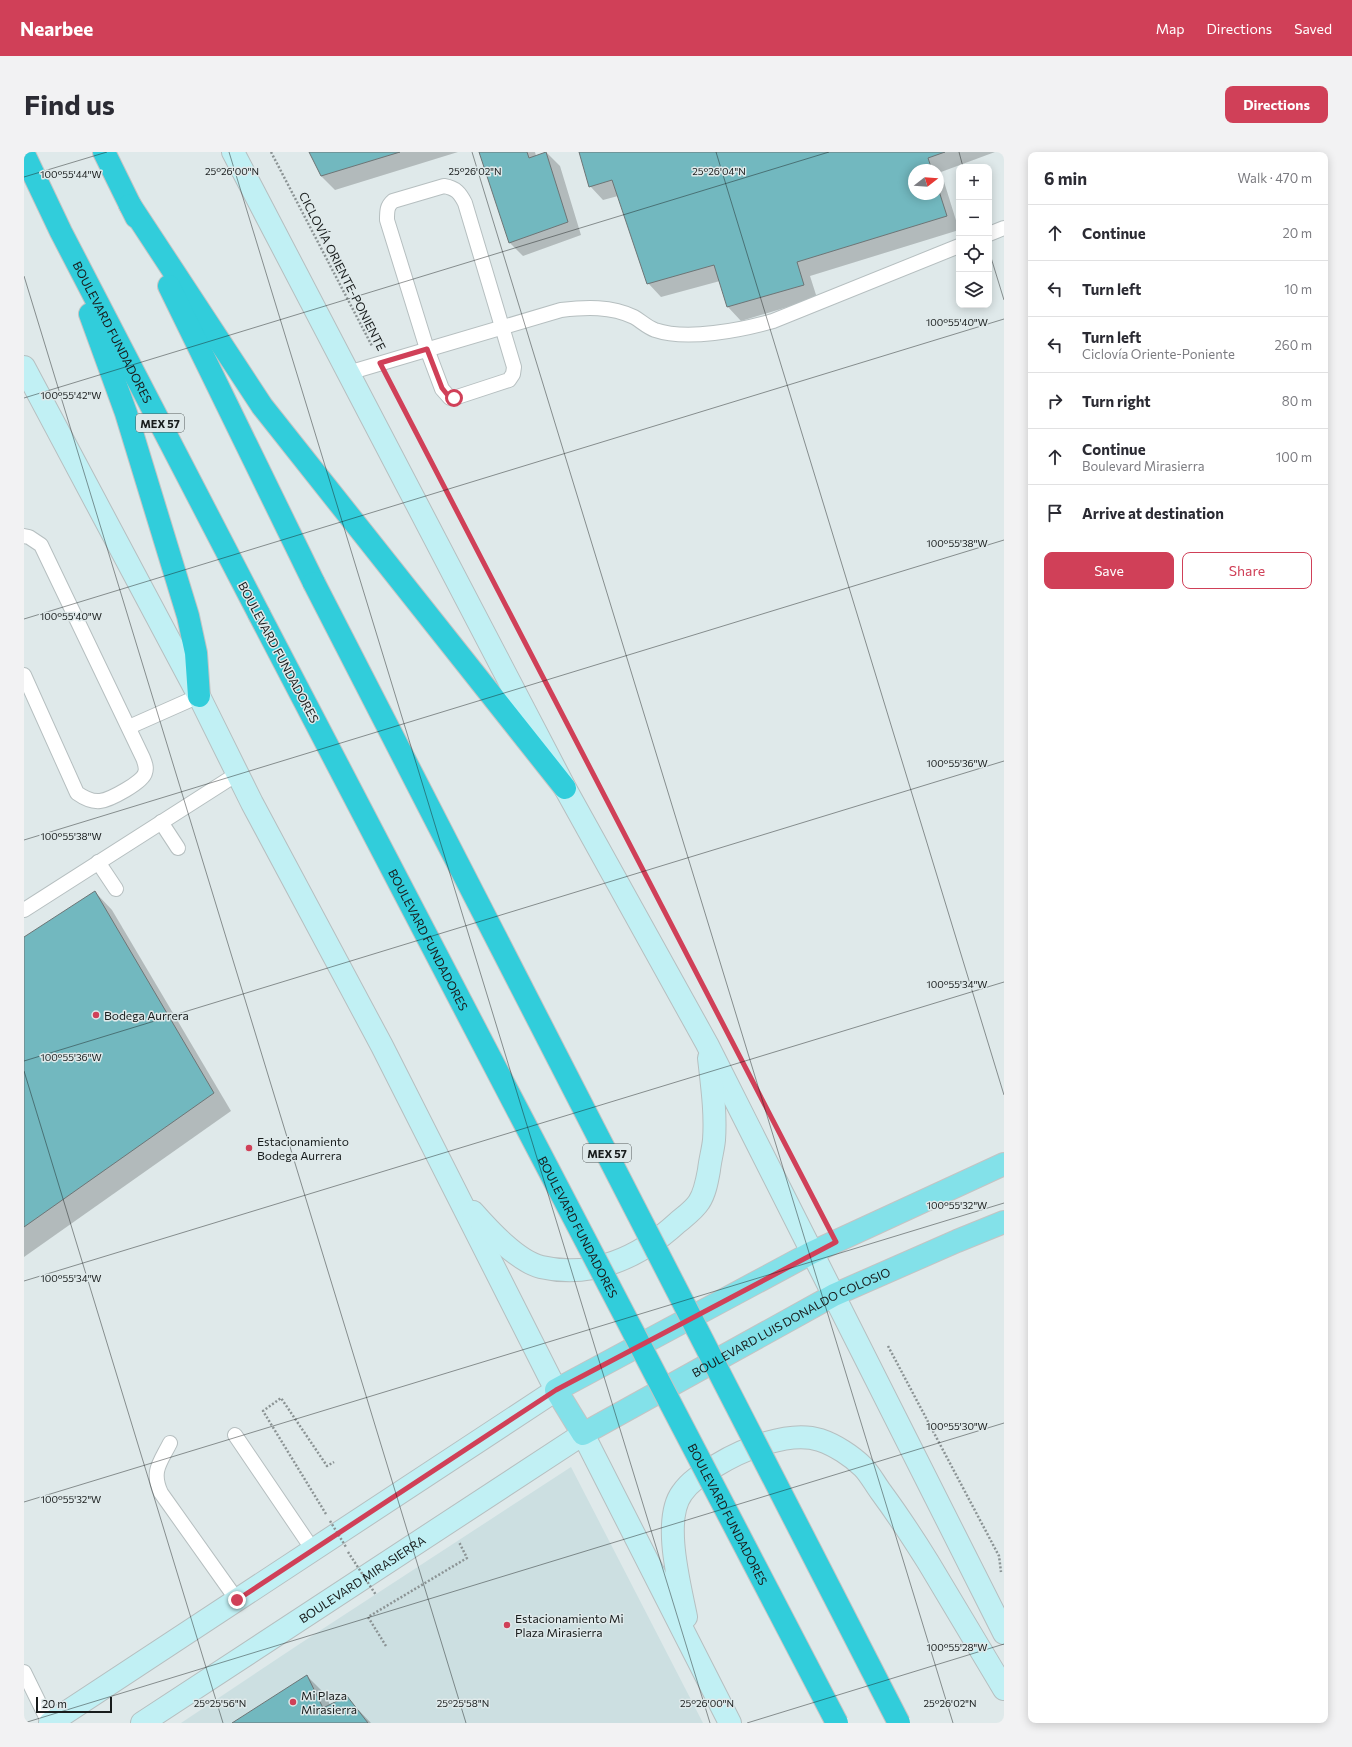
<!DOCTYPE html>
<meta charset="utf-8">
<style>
body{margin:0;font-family:Commissioner,sans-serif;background:#f2f2f3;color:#2b2b33}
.controls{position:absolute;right:12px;top:12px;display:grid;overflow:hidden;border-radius:8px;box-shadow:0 2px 10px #0003}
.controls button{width:36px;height:36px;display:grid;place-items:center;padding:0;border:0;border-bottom:1px solid #e1e1e2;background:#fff;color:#2b2b33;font:20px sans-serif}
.compass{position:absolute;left:884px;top:12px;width:36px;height:36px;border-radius:50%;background:#fff;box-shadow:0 2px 10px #0003;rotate:73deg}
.scale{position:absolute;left:12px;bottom:10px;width:76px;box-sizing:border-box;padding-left:4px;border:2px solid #181c1c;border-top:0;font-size:11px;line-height:14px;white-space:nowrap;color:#181c1c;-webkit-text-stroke:3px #dfe9ea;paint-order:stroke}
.stop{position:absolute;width:12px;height:12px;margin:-9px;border:3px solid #d04058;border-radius:50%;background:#fff}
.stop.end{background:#d04058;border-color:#fff;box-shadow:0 1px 4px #0008}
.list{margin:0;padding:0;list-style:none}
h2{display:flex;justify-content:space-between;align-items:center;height:52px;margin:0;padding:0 16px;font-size:17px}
h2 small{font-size:13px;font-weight:400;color:#7c7c81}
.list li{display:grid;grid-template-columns:26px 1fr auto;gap:12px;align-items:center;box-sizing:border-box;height:56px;padding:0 16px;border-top:1px solid #e1e1e2}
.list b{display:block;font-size:15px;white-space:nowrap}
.list p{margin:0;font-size:13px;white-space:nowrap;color:#7c7c81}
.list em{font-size:13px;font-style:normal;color:#7c7c81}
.actions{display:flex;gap:8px;padding:12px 16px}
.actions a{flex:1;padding:9px 0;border:1px solid #d04058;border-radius:8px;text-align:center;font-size:14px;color:#d04058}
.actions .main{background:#d04058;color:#fff}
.icon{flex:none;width:22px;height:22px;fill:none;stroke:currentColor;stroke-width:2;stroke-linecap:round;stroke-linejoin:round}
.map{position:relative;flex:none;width:980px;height:1571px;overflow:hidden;border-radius:8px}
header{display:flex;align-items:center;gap:24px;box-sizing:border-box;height:56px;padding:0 20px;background:#d04058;color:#fff}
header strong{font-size:19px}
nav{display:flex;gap:22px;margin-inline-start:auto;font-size:14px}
.intro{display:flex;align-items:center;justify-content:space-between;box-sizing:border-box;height:96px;padding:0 24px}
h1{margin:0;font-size:28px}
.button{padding:10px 18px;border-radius:8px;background:#d04058;color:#fff;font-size:14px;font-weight:700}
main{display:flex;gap:24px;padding:0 24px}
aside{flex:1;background:#fff;border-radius:8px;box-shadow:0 2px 10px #0003}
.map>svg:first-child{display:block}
</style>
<header>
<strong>Nearbee</strong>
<nav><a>Map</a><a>Directions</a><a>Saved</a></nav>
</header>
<div class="intro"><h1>Find us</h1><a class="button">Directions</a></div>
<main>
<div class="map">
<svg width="980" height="1571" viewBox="0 0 980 1571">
<rect width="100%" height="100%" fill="#dfe9ea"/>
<polygon fill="#ccdfe1" points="547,1315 679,1571 157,1571 274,1493"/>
<g fill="#0003" fill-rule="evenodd">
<polygon points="286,0 434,0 311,38 297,24"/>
<polygon points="456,0 511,0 512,4 522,0 536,14 557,83 499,104 485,90"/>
<path d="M 556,0 L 971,0 L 917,20 L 935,78 L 786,124 L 793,146 L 717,169 L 704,155 L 696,129 L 637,145 L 624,131 L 594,44 L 579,48 L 566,34 ZM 890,18 L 914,18 L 914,42 L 890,42 Z"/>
<polygon points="71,740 88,758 207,959 0,1105 0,786"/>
<polygon points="283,1524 301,1542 306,1553 322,1545 347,1571 210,1571"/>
</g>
<g fill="#72b8bf" stroke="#6d7576">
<polygon points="285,0 376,0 297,24"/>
<polygon points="455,0 503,0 505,6 522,0 544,70 485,91"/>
<polygon points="555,0 921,0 904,6 908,18 890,18 890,42 914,42 914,36 923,64 773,110 780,133 703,155 690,113 623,132 588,28 565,35"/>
<polygon points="71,739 190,941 0,1075 0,785"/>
<polygon points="283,1523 299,1556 323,1544 344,1571 208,1571"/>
</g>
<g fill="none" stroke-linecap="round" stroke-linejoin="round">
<g stroke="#b6bfc0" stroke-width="16">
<g id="service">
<path d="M 420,34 C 432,36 436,41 441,51 L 490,215 L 489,222 L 485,228 L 430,246 L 426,246 L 418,237 L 403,197 L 363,68 C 363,59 363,54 369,49 Z"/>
<polyline points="965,82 980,76"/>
<path d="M 324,221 L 537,158 C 562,155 587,154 610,165 C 617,169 623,175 631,178 C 663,189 717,178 749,169 L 935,94"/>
<path d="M 0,384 L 5,385 L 17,393 L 119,606 C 121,611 123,616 121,621 C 119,630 86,648 76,649 C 67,650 60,646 53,641 L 0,523"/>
<polyline points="105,575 175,544"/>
<polyline points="137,670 154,696"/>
<polyline points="74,710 92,737"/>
<polyline points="0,758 213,622"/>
<polyline points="211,1283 289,1398"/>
<path d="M 146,1291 C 136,1311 127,1319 137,1341 L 213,1448"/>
<polyline points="0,1520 25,1571"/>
</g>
</g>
<g stroke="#b6bfc0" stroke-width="24">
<g id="secondary">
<polyline points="209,0 541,636 683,892 980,1481"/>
<polyline points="0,215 175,544 228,651 358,894 532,1238 26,1571"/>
<path d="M 449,1060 C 465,1078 493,1109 517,1115 C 568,1127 616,1105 653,1071 C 660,1065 670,1058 675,1050 C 681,1041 683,1029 685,1018 C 686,1008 689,998 690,988 C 692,961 688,933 685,906"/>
<path d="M 662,1465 C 656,1434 638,1368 658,1341 C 667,1328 680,1321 693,1313 C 719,1297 766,1278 796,1288 C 811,1293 828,1304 839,1315 C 846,1322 851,1332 857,1340 C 874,1363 889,1386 904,1410 C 929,1452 954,1494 980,1537"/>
<path id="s1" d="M 118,1571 L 559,1282 L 706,1571"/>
</g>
</g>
<g stroke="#c3c4c4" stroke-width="24">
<g id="primary">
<path id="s2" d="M 980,1012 L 787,1101 L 532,1238 L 559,1282 L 810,1143 L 933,1089 L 980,1070"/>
</g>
</g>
<g stroke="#c3c4c4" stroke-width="24">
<g id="motorway">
<polyline points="80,0 112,65"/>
<path id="s3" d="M 0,2 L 37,80 L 235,462"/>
<polyline points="106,53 238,254 541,636"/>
<polyline points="145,134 290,431"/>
<polyline points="66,162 102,261 164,464 172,501 175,544"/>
</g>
</g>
<g stroke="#8b9394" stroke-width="2.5" stroke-dasharray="2 2" stroke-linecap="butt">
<polyline points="247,0 348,194"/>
<polyline points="366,229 661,798"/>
<polyline points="864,1194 975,1404 977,1420"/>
<polyline points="302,1362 239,1259 257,1246 303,1314 310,1310"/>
<polyline points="362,1494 344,1465 443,1406 435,1390"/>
</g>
<use href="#service" stroke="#fff" stroke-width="14"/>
<use href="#secondary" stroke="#c1f0f4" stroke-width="22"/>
<use href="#primary" stroke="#83e1e9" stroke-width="22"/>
<use href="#motorway" stroke="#31cddb" stroke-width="22"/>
<g stroke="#c3c4c4" stroke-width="24" stroke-linecap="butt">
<g id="motorway-bridge">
<polyline points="290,431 875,1571"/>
<path id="s4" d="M 235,462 L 813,1571"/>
</g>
</g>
<g stroke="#8b9394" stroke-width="2.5" stroke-dasharray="2 2" stroke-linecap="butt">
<polyline points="306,1369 322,1395"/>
<polyline points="324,1400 352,1443"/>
</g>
<use href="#motorway-bridge" stroke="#31cddb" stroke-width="22"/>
</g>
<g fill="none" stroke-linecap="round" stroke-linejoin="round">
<polyline stroke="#d04058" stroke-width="5" points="213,1448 532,1238 812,1090 356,211 403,197 418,236 426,246 430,246"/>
</g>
<path fill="none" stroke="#181c1c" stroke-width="1" stroke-opacity="0.45" d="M 205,0 L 686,1571M 448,0 L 929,1571M 692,0 L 980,943M 935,0 L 939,15M 0,25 L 83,0M 965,99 L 980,148M 0,124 L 442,1571M 0,246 L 805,0M 0,467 L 980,167M 0,688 L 980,388M 0,909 L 980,609M 0,919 L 199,1571M 0,1129 L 980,830M 0,1350 L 980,1051M 0,1571 L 980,1271M 723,1571 L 980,1492"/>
<g fill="#d04058" stroke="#dfe9ea" stroke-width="1.5">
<circle cx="72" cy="863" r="4"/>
<circle cx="225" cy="996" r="4"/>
<circle cx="483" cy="1473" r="4"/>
<circle cx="269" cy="1550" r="4"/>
</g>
<g text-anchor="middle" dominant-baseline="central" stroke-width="3" stroke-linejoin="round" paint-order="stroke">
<g fill="#dfe9ea" stroke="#545a5a" stroke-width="1">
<rect x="112" y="262" width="48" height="18" rx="3"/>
<rect x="559" y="992" width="48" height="18" rx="3"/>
</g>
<g font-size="11" font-weight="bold" fill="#181c1c">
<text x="136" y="271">MEX 57</text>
<text x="583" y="1001">MEX 57</text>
</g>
<g font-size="12" fill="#181c1c" stroke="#dfe9ea">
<text transform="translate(319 119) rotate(63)">CICLOVÍA ORIENTE-PONIENTE</text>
<text stroke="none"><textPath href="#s3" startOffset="199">BOULEVARD FUNDADORES</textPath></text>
<text transform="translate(255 500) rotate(62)">BOULEVARD FUNDADORES</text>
<text stroke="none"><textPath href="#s4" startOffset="367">BOULEVARD FUNDADORES</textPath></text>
<text stroke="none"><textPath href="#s4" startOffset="691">BOULEVARD FUNDADORES</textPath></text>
<text stroke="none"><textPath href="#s2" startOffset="790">BOULEVARD LUIS DONALDO COLOSIO</textPath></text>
<text stroke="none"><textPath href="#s4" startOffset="1015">BOULEVARD FUNDADORES</textPath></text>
<text stroke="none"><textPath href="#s1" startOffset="263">BOULEVARD MIRASIERRA</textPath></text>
</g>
<g font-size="12" fill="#181c1c" stroke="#dfe9ea" text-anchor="start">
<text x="80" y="863">Bodega Aurrera</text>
<text x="233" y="989">Estacionamiento<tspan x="233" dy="14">Bodega Aurrera</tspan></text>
<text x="491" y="1466">Estacionamiento Mi<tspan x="491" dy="14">Plaza Mirasierra</tspan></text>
<text x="277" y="1543">Mi Plaza<tspan x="277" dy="14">Mirasierra</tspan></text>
</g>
</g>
<g font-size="10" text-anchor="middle" fill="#181c1c" stroke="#dfe9ea" stroke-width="3" stroke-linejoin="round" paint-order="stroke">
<text x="208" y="23">25°26'00"N</text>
<text x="451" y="23">25°26'02"N</text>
<text x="695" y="23">25°26'04"N</text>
<text x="47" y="26">100°55'44"W</text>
<text x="933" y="174">100°55'40"W</text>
<text x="47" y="247">100°55'42"W</text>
<text x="933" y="395">100°55'38"W</text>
<text x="47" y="468">100°55'40"W</text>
<text x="933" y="615">100°55'36"W</text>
<text x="47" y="688">100°55'38"W</text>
<text x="933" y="836">100°55'34"W</text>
<text x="47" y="909">100°55'36"W</text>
<text x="933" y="1057">100°55'32"W</text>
<text x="47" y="1130">100°55'34"W</text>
<text x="933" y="1278">100°55'30"W</text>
<text x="47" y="1351">100°55'32"W</text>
<text x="933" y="1499">100°55'28"W</text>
<text x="196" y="1555">25°25'56"N</text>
<text x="439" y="1555">25°25'58"N</text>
<text x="683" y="1555">25°26'00"N</text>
<text x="926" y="1555">25°26'02"N</text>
</g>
</svg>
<div class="controls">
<button>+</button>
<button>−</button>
<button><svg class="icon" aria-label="locate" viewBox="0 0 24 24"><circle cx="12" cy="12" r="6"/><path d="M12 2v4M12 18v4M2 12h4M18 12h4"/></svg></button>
<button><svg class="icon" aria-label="layers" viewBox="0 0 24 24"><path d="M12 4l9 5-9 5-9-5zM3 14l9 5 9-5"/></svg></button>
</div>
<svg class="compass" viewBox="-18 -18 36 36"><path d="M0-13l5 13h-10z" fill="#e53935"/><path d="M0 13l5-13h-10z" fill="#7c7c81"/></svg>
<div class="scale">20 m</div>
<div class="stop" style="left:430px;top:246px"></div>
<div class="stop end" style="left:213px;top:1448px"></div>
</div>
<aside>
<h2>6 min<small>Walk · 470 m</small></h2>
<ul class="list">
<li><svg class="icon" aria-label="ahead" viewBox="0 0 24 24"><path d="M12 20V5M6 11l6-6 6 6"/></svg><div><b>Continue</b></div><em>20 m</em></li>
<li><svg class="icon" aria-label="left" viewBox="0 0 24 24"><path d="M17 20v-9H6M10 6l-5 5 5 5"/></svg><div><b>Turn left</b></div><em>10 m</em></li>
<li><svg class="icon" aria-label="left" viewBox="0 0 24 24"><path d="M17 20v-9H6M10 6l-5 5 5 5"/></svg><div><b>Turn left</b><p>Ciclovía Oriente-Poniente</p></div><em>260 m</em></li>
<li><svg class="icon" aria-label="right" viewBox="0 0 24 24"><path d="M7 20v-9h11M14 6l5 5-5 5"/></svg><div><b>Turn right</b></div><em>80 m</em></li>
<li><svg class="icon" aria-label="ahead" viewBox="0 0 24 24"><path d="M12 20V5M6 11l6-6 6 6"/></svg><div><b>Continue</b><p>Boulevard Mirasierra</p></div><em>100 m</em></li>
<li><svg class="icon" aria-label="arrive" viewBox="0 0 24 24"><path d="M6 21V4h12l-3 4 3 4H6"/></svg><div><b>Arrive at destination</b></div></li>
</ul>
<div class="actions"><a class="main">Save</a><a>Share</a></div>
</aside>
</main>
